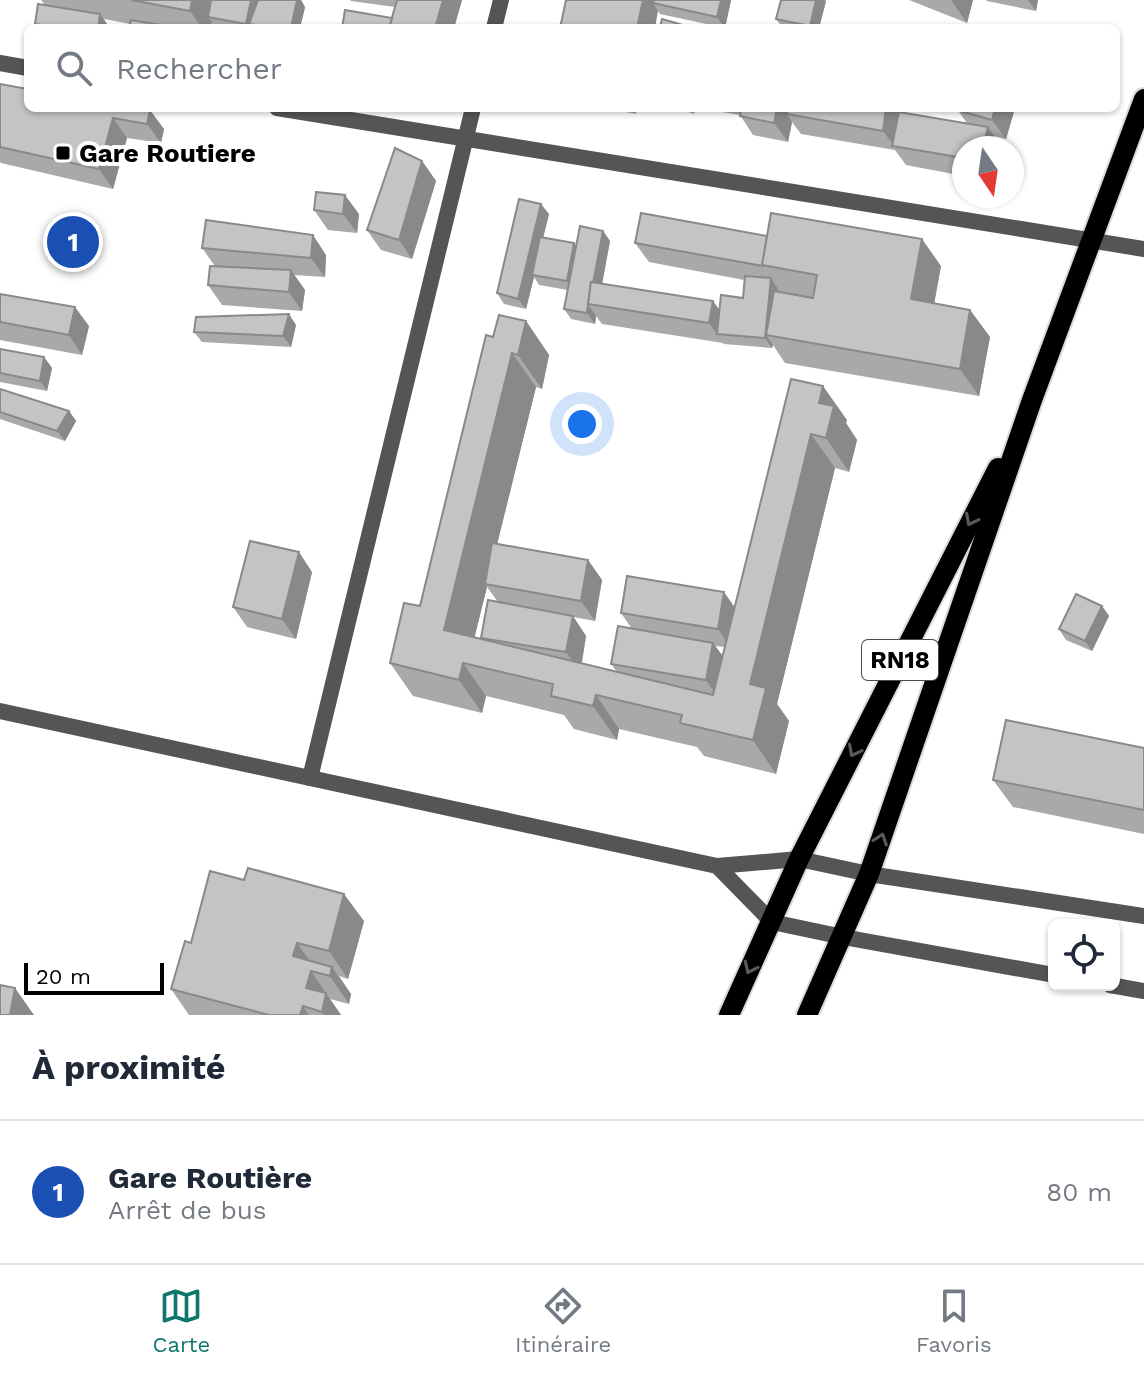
<!DOCTYPE html>
<html lang="fr">
<meta charset="utf-8">
<style>
body{margin:0;font-family:"Work Sans",sans-serif;background:#f6f6f7;color:#1f2937}
.controls{position:absolute;right:24px;bottom:24px;display:grid;overflow:hidden;border-radius:12px;box-shadow:0 2px 6px #0004}
.controls button{width:72px;height:72px;display:grid;place-items:center;padding:0;border:0;border-bottom:2px solid #e0e1e3;background:#fff;color:#1f2937;font:40px sans-serif}
.compass{position:absolute;left:952px;top:136px;width:72px;height:72px;border-radius:50%;background:#fff;box-shadow:0 2px 6px #0004;rotate:167deg}
.scale{position:absolute;left:24px;bottom:20px;width:140px;box-sizing:border-box;padding-left:8px;border:4px solid #000;border-top:0;font-size:22px;line-height:28px;white-space:nowrap;color:#000;-webkit-text-stroke:6px #fff;paint-order:stroke}
.you{position:absolute;left:582px;top:424px;width:28px;height:28px;margin:-20px;border:6px solid #fff;border-radius:50%;background:#1a73e8;box-shadow:0 0 0 12px #1a73e833}
.badge{display:grid;place-items:center;width:52px;height:52px;border-radius:50%;background:#0f766e;color:#fff;font-size:26px;font-weight:700}
.pin{position:absolute;translate:-50% -50%;border:4px solid #fff;box-shadow:0 2px 8px #0006}
.list{margin:0;padding:0;list-style:none}
h2{display:flex;justify-content:space-between;align-items:center;height:104px;margin:0;padding:0 32px;font-size:34px}
h2 small{font-size:26px;font-weight:400;color:#747a83}
.list li{display:grid;grid-template-columns:52px 1fr auto;gap:24px;align-items:center;box-sizing:border-box;height:144px;padding:0 32px;border-top:2px solid #e0e1e3}
.list b{display:block;font-size:30px;white-space:nowrap}
.list p{margin:0;font-size:26px;white-space:nowrap;color:#747a83}
.list em{font-size:26px;font-style:normal;color:#747a83}
.icon{flex:none;width:44px;height:44px;fill:none;stroke:currentColor;stroke-width:2;stroke-linecap:round;stroke-linejoin:round}
.map{position:relative;flex:none;width:1144px;height:1015px;overflow:hidden}
.search{position:absolute;background:#fff;box-shadow:0 2px 6px #0004;left:24px;right:24px;top:24px;height:88px;display:flex;align-items:center;gap:20px;box-sizing:border-box;padding:0 28px;border-radius:12px;color:#747a83;font-size:30px}
.sheet{height:248px;background:#fff}
nav{display:flex;justify-content:space-around;align-items:center;box-sizing:border-box;height:112px;border-top:2px solid #e0e1e3;background:#fff;font-size:22px;color:#747a83}
nav a{display:grid;justify-items:center;gap:4px}
nav .on{color:#0f766e}
.map>svg:first-child{display:block}
</style>
<div class="map">
<svg width="1144" height="1015" viewBox="0 0 1144 1015">
<rect width="100%" height="100%" fill="#fff"/>
<g fill="none" stroke-linecap="round" stroke-linejoin="round">
<g stroke="#dbdbdb" stroke-width="24">
<g id="primary">
<polyline points="729,1015 799,859 998,468"/>
<polyline points="807,1015 869,874 1032,400 1144,99"/>
</g>
</g>
<g stroke="#555" stroke-width="16">
<polyline points="494,28 501,0"/>
<polyline points="0,63 28,68"/>
<polyline points="277,108 1144,249"/>
<polyline points="0,711 717,866 772,922 843,937 1054,975"/>
<polyline points="310,778 473,108"/>
<polyline points="717,866 799,859 869,874 1144,916"/>
<polyline points="1110,985 1144,991"/>
</g>
<use href="#primary" stroke="#000" stroke-width="20"/>
</g>
<g fill="#a9a9a9" fill-rule="evenodd">
<polygon points="41,0 301,0 305,7 300,28 220,28 215,27 212,23 211,28 129,28 130,24 104,19 107,24 107,28 38,28 35,24 45,5"/>
<polygon points="350,0 462,0 454,28 342,28 392,18 395,7 351,1"/>
<polygon points="566,0 731,0 725,28 660,14 658,11"/>
<polygon points="909,0 973,0 967,23"/>
<polygon points="986,0 1038,0 1036,11 987,1"/>
<polygon points="826,1 819,28 783,28 776,19"/>
<polygon points="0,84 141,108 164,129 161,143 127,138 113,189 1,163 0,162"/>
<polygon points="606,108 637,108 636,114"/>
<polygon points="676,108 696,108 694,114"/>
<polygon points="720,108 896,108 899,113 967,123 959,112 942,108 1015,108 1006,139 994,136 1001,147 964,148 964,176 906,165 895,150 801,134 792,122 788,142 753,135 740,115 722,112"/>
<polygon points="422,161 436,181 412,259 381,250 367,230"/>
<polygon points="314,210 359,214 357,233 328,230"/>
<polygon points="549,214 543,238 574,243 576,246 603,231 610,241 602,284 720,311 743,298 744,280 649,262 635,243 767,236 941,266 934,303 970,310 990,337 979,396 785,363 773,345 772,348 724,344 723,343 602,324 596,316 595,324 571,319 564,309 568,290 539,285 534,277 526,309 504,304 497,293"/>
<polygon points="202,248 326,255 325,277 294,275 305,290 302,311 222,305 208,285 215,266"/>
<polygon points="0,294 89,326 82,355 0,340"/>
<path d="M 526,321 L 549,355 L 542,389 L 536,387 L 497,544 L 588,560 L 602,580 L 595,621 L 573,617 L 586,636 L 582,663 L 617,672 L 611,664 L 632,629 L 621,613 L 735,608 L 791,379 L 847,420 L 846,423 L 857,440 L 849,472 L 835,468 L 777,704 L 789,721 L 776,774 L 704,756 L 697,747 L 619,729 L 617,740 L 574,729 L 564,715 L 486,696 L 482,713 L 413,696 L 390,663 L 420,606 L 493,337 ZM 487,587 L 498,602 L 481,638 L 482,639 L 474,637 ZM 715,646 L 725,647 L 723,656 Z"/>
<polygon points="296,325 291,347 202,342 194,332"/>
<polygon points="0,349 44,357 52,368 47,391 0,382"/>
<polygon points="0,389 69,411 76,421 65,441 0,419"/>
<polygon points="312,572 296,639 247,627 233,607"/>
<polygon points="1102,606 1109,616 1092,651 1066,640 1059,629"/>
<polygon points="1144,748 1144,834 1013,807 993,780"/>
<polygon points="244,880 364,921 348,979 339,976 351,994 349,1004 330,999 341,1015 189,1015 171,989 191,943"/>
</g>
<g fill="#898989">
<polygon points="192,0 216,0 208,17 212,22 211,28 202,28 190,11"/>
<polygon points="251,0 260,0 249,24 252,28 249,28 246,24"/>
<polygon points="297,0 301,0 305,7 300,28 291,28"/>
<polygon points="443,0 462,0 454,28 435,28"/>
<polygon points="643,0 661,0 653,3 658,11 655,28 637,28"/>
<polygon points="721,0 731,0 725,28 717,17"/>
<polygon points="816,0 825,0 826,1 819,28 811,28 810,26"/>
<polygon points="951,0 973,0 967,23"/>
<polygon points="1028,0 1038,0 1036,11"/>
<polygon points="100,14 107,24 107,28 98,28"/>
<polygon points="777,108 795,108 787,114 792,122 788,142 774,123"/>
<polygon points="886,108 896,108 902,117 894,146 883,131"/>
<polygon points="995,108 1015,108 1006,139 992,120"/>
<polygon points="150,110 164,129 161,143 147,124"/>
<polygon points="113,118 127,138 113,189 99,169"/>
<polygon points="988,127 1001,147 1001,148 983,148"/>
<polygon points="422,161 436,181 412,259 399,240"/>
<polygon points="345,195 359,214 357,233 343,214"/>
<polygon points="541,204 549,214 534,275 532,275 534,277 526,309 518,299"/>
<polygon points="603,231 610,241 598,306 589,304"/>
<polygon points="313,235 326,255 325,277 311,258"/>
<polygon points="922,239 941,266 930,327 911,299"/>
<polygon points="574,243 581,253 574,292 567,281"/>
<polygon points="291,270 305,290 302,311 289,292"/>
<polygon points="771,278 778,289 773,337 766,335 773,345 772,348 765,338"/>
<polygon points="713,301 727,320 717,334 723,343 709,323"/>
<polygon points="589,306 596,316 595,324 587,313"/>
<polygon points="75,307 89,326 82,355 69,335"/>
<polygon points="970,310 990,337 979,396 960,369"/>
<polygon points="289,314 296,325 291,347 283,336"/>
<polygon points="526,321 549,355 542,389 518,355"/>
<polygon points="512,353 536,387 487,585 485,584 487,587 468,664 444,630"/>
<polygon points="44,357 52,368 47,391 40,381"/>
<polygon points="823,386 847,420 846,423 857,440 849,472 826,438 819,403"/>
<polygon points="69,411 76,421 65,441 57,431"/>
<polygon points="811,434 835,468 777,704 789,721 776,774 753,740 750,684"/>
<polygon points="299,552 312,572 296,639 282,619"/>
<polygon points="588,560 602,580 595,621 581,601"/>
<polygon points="724,592 738,612 731,648 718,629"/>
<polygon points="1102,606 1109,616 1092,651 1085,641"/>
<polygon points="573,616 586,636 580,672 566,652"/>
<polygon points="713,643 727,662 720,700 706,680"/>
<polygon points="463,663 486,696 482,713 459,680"/>
<polygon points="596,695 619,729 617,740 593,706"/>
<polygon points="344,894 364,921 348,979 329,951"/>
<polygon points="297,943 316,970 311,971 341,1015 324,1015 306,988 293,956"/>
<polygon points="332,967 351,994 349,1004 330,976"/>
<polygon points="15,988 34,1015 10,1015"/>
<polygon points="303,1006 309,1015 300,1015"/>
</g>
<g fill="#c4c4c4" stroke="#898989" stroke-width="2">
<polygon points="131,0 192,0 190,11"/>
<polygon points="211,0 251,0 246,24 208,17"/>
<polygon points="258,0 297,0 291,28 278,28 249,24"/>
<polygon points="397,0 443,0 435,28 389,28"/>
<polygon points="566,0 643,0 637,28 560,28"/>
<polygon points="654,0 721,0 717,17 653,3"/>
<polygon points="781,0 816,0 810,26 776,19"/>
<polygon points="38,4 100,14 98,28 62,28 35,24"/>
<polygon points="345,10 392,18 389,28 342,28"/>
<polygon points="662,19 693,28 660,28"/>
<polygon points="131,20 178,28 129,28"/>
<polygon points="0,84 28,89 28,108 141,108 150,110 147,124 113,118 99,169 0,147"/>
<polygon points="741,108 777,108 774,123 740,116"/>
<polygon points="788,108 886,108 883,131 787,114"/>
<polygon points="958,108 995,108 992,120 957,110"/>
<polygon points="899,112 988,127 983,148 964,148 964,158 892,146"/>
<polygon points="395,148 422,161 399,240 367,230"/>
<polygon points="316,192 345,195 343,214 314,210"/>
<polygon points="519,199 541,204 518,299 497,293"/>
<polygon points="641,213 767,236 763,266 635,243"/>
<polygon points="771,213 922,239 911,299 970,310 960,369 766,335 774,291 813,298 817,275 762,265"/>
<polygon points="206,220 313,235 311,258 202,248"/>
<polygon points="580,226 603,231 593,283 591,282 587,313 564,309"/>
<polygon points="540,237 574,243 567,281 532,275"/>
<polygon points="210,266 291,270 289,292 208,285"/>
<polygon points="745,276 771,278 765,338 717,334 721,295 743,298"/>
<polygon points="591,282 713,301 709,323 588,304"/>
<polygon points="0,294 75,307 69,335 0,322"/>
<polygon points="289,314 283,336 194,332 196,317"/>
<polygon points="499,315 526,321 518,355 512,353 444,630 713,695 791,379 823,386 819,403 834,406 826,438 811,434 750,684 766,688 753,740 680,723 682,715 596,695 593,706 551,696 553,684 463,663 459,680 390,663 404,603 420,606 486,335 493,337"/>
<polygon points="0,349 44,357 40,381 0,373"/>
<polygon points="0,389 69,411 57,431 0,412"/>
<polygon points="250,541 299,552 282,619 233,607"/>
<polygon points="492,543 588,560 581,601 485,584"/>
<polygon points="627,576 724,592 718,629 621,613"/>
<polygon points="1076,594 1102,606 1085,641 1059,629"/>
<polygon points="488,600 573,616 566,652 481,638"/>
<polygon points="618,626 713,643 706,680 611,664"/>
<polygon points="1006,720 1144,748 1144,810 993,780"/>
<polygon points="248,868 344,894 329,951 297,943 293,956 332,967 330,976 311,971 306,988 326,993 322,1012 303,1006 300,1015 269,1015 171,989 185,941 191,943 210,871 244,880"/>
<polygon points="0,985 15,988 10,1015 0,1015"/>
</g>
<defs><path id="oneway-chevron" d="M-2-3.5L2.5 0L-2 3.5" fill="none" stroke-width="1.6" stroke-linecap="round" stroke-linejoin="round" transform="scale(2)"/></defs>
<g stroke="#595959">
<use href="#oneway-chevron" transform="translate(971 520) rotate(117)"/>
<use href="#oneway-chevron" transform="translate(854 751) rotate(117)"/>
<use href="#oneway-chevron" transform="translate(881 839) rotate(-71)"/>
<use href="#oneway-chevron" transform="translate(750 968) rotate(115)"/>
</g>
<rect fill="#000" stroke="#fff" stroke-width="3" x="55" y="145" width="16" height="16" rx="4"/>
<g text-anchor="middle" dominant-baseline="central" stroke-width="8" stroke-linejoin="round" paint-order="stroke">
<rect fill="#fff" stroke="#4c4c4c" stroke-width="2" x="862" y="640" width="76" height="40" rx="6"/>
<g font-size="24" font-weight="bold" fill="#000">
<text x="900" y="660">RN18</text>
</g>
<g font-size="26" font-weight="bold" fill="#000" stroke="#fff" text-anchor="start">
<text x="79" y="153">Gare Routiere</text>
</g>
</g>
</svg>
<div class="controls">
<button><svg class="icon" aria-label="locate" viewBox="0 0 24 24"><circle cx="12" cy="12" r="6"/><path d="M12 2v4M12 18v4M2 12h4M18 12h4"/></svg></button>
</div>
<svg class="compass" viewBox="-18 -18 36 36"><path d="M0-13l5 13h-10z" fill="#e53935"/><path d="M0 13l5-13h-10z" fill="#747a83"/></svg>
<div class="scale">20 m</div>
<div class="you"></div>
<div class="pin badge" style="left:73px;top:242px;background:#1a4fb4">1</div>
<div class="search"><svg class="icon" aria-label="search" viewBox="0 0 24 24"><circle cx="10" cy="10" r="6"/><path d="M15 15l6 6"/></svg>Rechercher</div>
</div>
<section class="sheet">
<h2>À proximité<small></small></h2>
<ul class="list">
<li><span class="badge" style="background:#1a4fb4">1</span><div><b>Gare Routière</b><p>Arrêt de bus</p></div><em>80 m</em></li>
</ul>
</section>
<nav>
<a class="on"><svg class="icon" aria-label="map" viewBox="0 0 24 24"><path d="M3 6l6-2 6 2 6-2v14l-6 2-6-2-6 2zM9 4v14M15 6v14"/></svg>Carte</a>
<a><svg class="icon" aria-label="directions" viewBox="0 0 24 24"><path d="M12 3l9 9-9 9-9-9zM9 14v-3h6M13 9l2 2-2 2"/></svg>Itinéraire</a>
<a><svg class="icon" aria-label="saved" viewBox="0 0 24 24"><path d="M7 4h10v16l-5-4-5 4z"/></svg>Favoris</a>
</nav>
